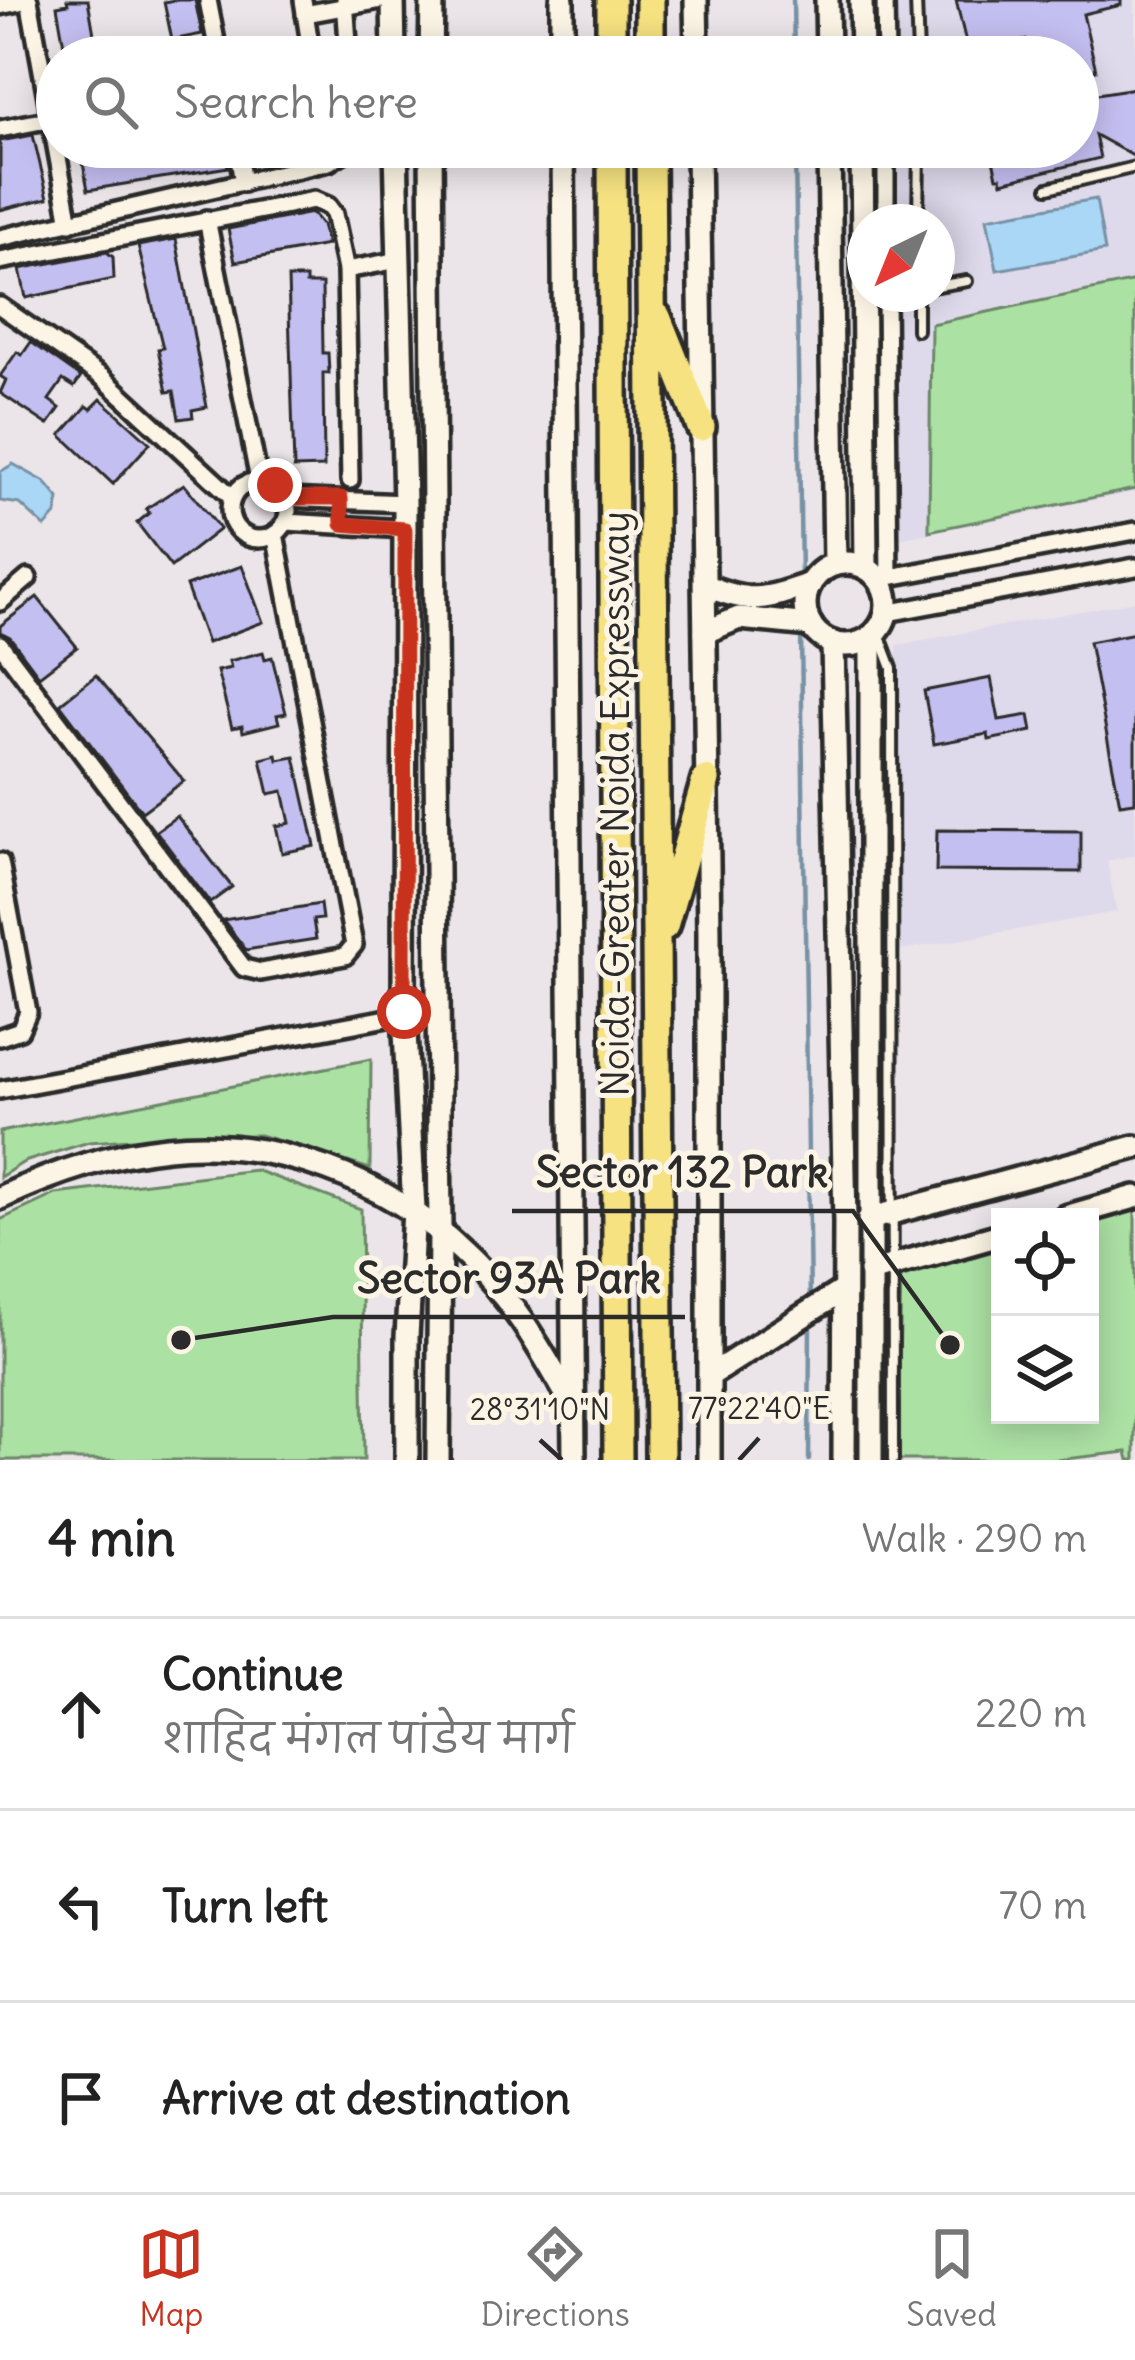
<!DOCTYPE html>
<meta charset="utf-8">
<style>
body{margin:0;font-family:Delius,"Playpen Sans Deva",sans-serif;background:#f6f6f6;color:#222}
.controls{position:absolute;right:36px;bottom:36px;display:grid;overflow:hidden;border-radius:0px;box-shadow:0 6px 30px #0003}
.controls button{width:108px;height:108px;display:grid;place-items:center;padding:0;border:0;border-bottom:3px solid #e0e0e0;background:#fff;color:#222;font:60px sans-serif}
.compass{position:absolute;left:847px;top:204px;width:108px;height:108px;border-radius:50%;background:#fff;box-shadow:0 6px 30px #0003;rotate:223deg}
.stop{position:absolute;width:36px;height:36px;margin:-27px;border:9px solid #c8321e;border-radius:50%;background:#fff}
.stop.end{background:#c8321e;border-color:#fff;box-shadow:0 3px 12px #0008}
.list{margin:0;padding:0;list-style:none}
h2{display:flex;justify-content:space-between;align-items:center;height:156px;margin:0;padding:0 48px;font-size:51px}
h2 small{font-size:39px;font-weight:400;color:#767676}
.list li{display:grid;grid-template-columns:78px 1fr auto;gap:36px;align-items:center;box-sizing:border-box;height:192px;padding:0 48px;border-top:3px solid #e0e0e0}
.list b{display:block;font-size:45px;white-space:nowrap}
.list p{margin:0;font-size:39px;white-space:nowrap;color:#767676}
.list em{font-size:39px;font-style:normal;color:#767676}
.icon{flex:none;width:66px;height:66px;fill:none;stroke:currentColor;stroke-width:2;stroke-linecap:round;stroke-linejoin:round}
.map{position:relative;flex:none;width:1135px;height:1460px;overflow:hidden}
.search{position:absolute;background:#fff;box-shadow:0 6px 30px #0003;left:36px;right:36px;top:36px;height:132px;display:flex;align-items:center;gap:30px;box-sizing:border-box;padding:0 42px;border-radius:66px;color:#767676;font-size:45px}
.sheet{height:732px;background:#fff}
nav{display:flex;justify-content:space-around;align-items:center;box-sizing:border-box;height:168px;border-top:3px solid #e0e0e0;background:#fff;font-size:33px;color:#767676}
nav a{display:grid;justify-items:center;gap:6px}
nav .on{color:#c8321e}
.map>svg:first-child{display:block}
</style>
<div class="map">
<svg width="1135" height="1460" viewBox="0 0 1135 1460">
<rect width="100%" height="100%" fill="#ebe5e9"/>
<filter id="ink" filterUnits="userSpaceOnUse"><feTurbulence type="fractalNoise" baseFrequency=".00833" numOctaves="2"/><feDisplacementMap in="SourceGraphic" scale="24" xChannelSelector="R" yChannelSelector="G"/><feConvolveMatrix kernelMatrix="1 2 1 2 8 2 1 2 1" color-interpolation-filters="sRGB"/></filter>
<g filter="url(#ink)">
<g fill="#dfdaeb">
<polygon points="893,0 1135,0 1135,492 899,539 896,294 937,294 937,222 895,222 895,147 1078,147 1078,57 893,57"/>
<polygon points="1135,601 1135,855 1107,861 1117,912 897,951 897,645"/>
</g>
<g fill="#ace1a4" stroke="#6c8668" stroke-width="3">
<polygon points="1135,281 1135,489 929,531 931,324"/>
<polygon points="371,1059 370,1169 260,1135 173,1136 89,1142 24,1162 0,1177 0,1132"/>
<polygon points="255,1170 361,1209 364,1460 0,1460 0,1220 56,1194"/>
<polygon points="1135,1209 1135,1460 1129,1460 1127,1452 1056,1460 897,1460 901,1274 1000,1247 1000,1415 1090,1415 1090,1222"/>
</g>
<g fill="#abd7f7" stroke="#7892a5" stroke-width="3">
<polygon points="1096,199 1105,251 997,270 987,218"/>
<polygon points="13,464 45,482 59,499 56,515 45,527 20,504 0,501 0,472"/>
</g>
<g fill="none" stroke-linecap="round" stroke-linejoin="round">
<g stroke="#7892a5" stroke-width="4.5">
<polyline points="793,0 794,57"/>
<polyline points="795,147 801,578"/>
<polyline points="801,632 810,1304"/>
<polyline points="809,1460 810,1322"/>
</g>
</g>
<g fill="#c4bff1" stroke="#2b2b2b" stroke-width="3">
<polygon points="67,0 88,0 98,57 66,57 57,6 68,4"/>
<polygon points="174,0 195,0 202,34 172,40 164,2"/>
<polygon points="956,0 1121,0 1121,5 1083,14 1096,70 1078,74 1078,57 1029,57 1026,40 986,49 967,47"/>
<polygon points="1135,88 1135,157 1095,135 1100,158 1002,182 1001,177 997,177 990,147 1028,147 1030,156 1055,150 1054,147 1078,147 1078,97"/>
<polygon points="33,135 48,198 0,210 0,141"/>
<polygon points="80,147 225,147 228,167 88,190"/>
<polygon points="312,213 322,225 327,245 235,262 228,229"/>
<polygon points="176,239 207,407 192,410 193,417 179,419 174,391 167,392 158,349 163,348 138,246"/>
<polygon points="107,252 113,257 114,279 26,298 20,269"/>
<polygon points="288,278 306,278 306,284 322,284 323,353 328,353 329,373 323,373 324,467 294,468"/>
<polygon points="31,342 81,377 74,387 63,380 49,400 60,408 48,425 0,393 6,380 0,376 17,352 22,355"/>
<polygon points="101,399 150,443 113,484 61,435 87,406 91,409"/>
<polygon points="184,484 220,529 171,567 137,523 149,513 146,509"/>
<polygon points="242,566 263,622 207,643 186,586"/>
<polygon points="37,597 77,647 39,676 10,637 0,632 0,626"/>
<polygon points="1135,633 1135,802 1120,804 1089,642"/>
<polygon points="263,652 265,659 272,657 286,713 277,715 279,723 243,732 242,726 232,728 217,671 231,668 229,661"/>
<polygon points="96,675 184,781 142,812 60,704"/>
<polygon points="991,678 999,720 1029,715 1032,731 989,740 988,734 934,744 924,691"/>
<polygon points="277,755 278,760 295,757 315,846 282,853 276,826 290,823 283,791 269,794 261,759"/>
<polygon points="177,816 232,887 210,903 156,831"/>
<polygon points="937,830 1081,831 1081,872 936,871"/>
<polygon points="320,904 322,919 313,920 316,939 246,950 223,920"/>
</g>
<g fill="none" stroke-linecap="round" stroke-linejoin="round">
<g stroke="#2b2b2b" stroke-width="16">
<g id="lane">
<polyline points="916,0 918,57"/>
<polyline points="1048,188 1135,167"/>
<polyline points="918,222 919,147"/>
<polyline points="937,286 967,281"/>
<polyline points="917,330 917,294"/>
<polyline points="878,631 892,668 893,1460"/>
</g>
</g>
<g stroke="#2b2b2b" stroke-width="24">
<g id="street">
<polyline points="208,0 219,57"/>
<polyline points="303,0 312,57"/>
<polyline points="345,0 349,57"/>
<polyline points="885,0 886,57"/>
<polyline points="0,6 29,0 70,223"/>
<polyline points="305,14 381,0"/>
<polyline points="0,129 57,118"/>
<polyline points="237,147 243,183"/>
<polyline points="886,147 886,222"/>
<polyline points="207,219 259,480"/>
<polyline points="0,238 329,162 353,147"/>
<polyline points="0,261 314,200 328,206 334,214 346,270 350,480"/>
<polyline points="346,270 399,260"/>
<polyline points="886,294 889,577"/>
<polyline points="0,306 102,377 232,497"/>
<circle cx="259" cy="510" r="29"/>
<polyline points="286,498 405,503"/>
<polyline points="286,522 405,529"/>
<polyline points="879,579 1135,531"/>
<polyline points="0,602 28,578"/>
<polyline points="886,613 1135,567"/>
<polyline points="0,644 244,968 261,972 345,956 354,945 275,534"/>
<polyline points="0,862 28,1012 20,1030 0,1037"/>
<polyline points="0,1090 436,1009"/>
</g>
</g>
<g stroke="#2b2b2b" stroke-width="30">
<g id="secondary">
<polyline points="393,0 394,57"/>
<polyline points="562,0 562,57"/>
<polyline points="696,0 697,57"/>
<polyline points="827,0 828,57"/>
<polyline points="861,0 862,57"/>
<polyline points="431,57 432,0"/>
<polyline points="396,147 405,503 404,1012 414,1210 407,1337 407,1460"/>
<polyline points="431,147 440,1231 438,1460"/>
<polyline points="563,147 574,1460"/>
<polyline points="698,147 709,935 709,1460"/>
<polyline points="829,147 835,564"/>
<polyline points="862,147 866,568"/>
<circle cx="846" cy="604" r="41"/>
<path d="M 705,585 C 750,605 766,599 810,584"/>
<polyline points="705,632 739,618 811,625"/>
<polyline points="833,643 845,1222 844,1460"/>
<path d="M 0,1198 C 53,1173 109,1154 167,1148 C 272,1136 388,1180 463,1252 C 509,1294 540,1347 570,1401"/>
<polyline points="1065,1217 1135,1197"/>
<polyline points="869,1219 1135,1147"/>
<polyline points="870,1272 1000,1235"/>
<polyline points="709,1376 842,1291"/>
<polyline points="871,1460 871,638"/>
</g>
</g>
<g stroke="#2b2b2b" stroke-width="36">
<g id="highway">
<polyline points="611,0 611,57"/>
<polyline points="650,0 650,57"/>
<polyline points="612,147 618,1460"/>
<polyline points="650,147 660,1460"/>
<polyline points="657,317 701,427"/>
<polyline points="664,926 706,780"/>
</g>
</g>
<use href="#lane" stroke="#fcf5e5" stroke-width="8"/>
<use href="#street" stroke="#fcf5e5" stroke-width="15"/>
<use href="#secondary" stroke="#fcf5e5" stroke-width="21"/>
<use href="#highway" stroke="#f6e281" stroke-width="27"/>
</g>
</g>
<g fill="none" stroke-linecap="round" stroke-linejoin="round" filter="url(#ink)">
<polyline stroke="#c8321e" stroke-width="15" points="275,485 286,498 341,498 342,524 405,529 404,1012"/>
</g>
<path fill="none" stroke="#2b2b2b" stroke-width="4.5" d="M 540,1440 L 562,1460M 739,1460 L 759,1438"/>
<g text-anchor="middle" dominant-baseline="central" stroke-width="10" stroke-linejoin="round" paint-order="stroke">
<g font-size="39" fill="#2b2b2b" stroke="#fcf5e5">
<text transform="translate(615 804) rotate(-90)">Noida-Greater Noida Expressway</text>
</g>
</g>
<g font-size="30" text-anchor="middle" fill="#2b2b2b" stroke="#fcf5e5" stroke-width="10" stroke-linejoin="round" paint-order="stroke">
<text x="759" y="1419">77°22'40"E</text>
<text x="540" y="1420">28°31'10"N</text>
</g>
<path fill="none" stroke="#2b2b2b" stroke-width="4.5" d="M950 1345L853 1211H512M181 1340L333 1317H685"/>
<g fill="#2b2b2b" stroke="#fcf5e5" stroke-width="4.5">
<circle cx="950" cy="1345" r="12"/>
<circle cx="181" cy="1340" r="12"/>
</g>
<g font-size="42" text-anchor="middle" font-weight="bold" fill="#2b2b2b" stroke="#fcf5e5" stroke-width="10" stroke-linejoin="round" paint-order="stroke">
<text x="682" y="1187">Sector 132 Park</text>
<text x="509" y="1293">Sector 93A Park</text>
</g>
</svg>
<div class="controls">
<button><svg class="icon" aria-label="locate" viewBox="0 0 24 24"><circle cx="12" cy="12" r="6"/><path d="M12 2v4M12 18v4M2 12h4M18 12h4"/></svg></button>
<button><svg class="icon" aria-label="layers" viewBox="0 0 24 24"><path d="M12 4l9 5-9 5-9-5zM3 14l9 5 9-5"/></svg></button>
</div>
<svg class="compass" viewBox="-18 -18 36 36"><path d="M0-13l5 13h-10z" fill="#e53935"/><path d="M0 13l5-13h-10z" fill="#767676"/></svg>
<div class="stop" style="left:404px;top:1012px"></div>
<div class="stop end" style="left:275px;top:485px"></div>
<div class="search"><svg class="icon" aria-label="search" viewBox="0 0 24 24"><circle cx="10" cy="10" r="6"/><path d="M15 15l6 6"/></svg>Search here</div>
</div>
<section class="sheet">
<h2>4 min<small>Walk · 290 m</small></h2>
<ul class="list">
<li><svg class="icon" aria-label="ahead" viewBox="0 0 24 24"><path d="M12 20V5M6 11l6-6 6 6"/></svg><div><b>Continue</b><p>शाहिद मंगल पांडेय मार्ग</p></div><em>220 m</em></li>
<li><svg class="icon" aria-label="left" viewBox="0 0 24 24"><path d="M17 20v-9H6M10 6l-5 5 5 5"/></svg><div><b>Turn left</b></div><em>70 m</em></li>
<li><svg class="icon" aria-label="arrive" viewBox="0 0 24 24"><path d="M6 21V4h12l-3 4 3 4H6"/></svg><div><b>Arrive at destination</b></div></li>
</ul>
</section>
<nav>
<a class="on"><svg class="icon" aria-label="map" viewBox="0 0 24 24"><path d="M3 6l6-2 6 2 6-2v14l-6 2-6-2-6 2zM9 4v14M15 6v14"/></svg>Map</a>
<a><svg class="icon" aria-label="directions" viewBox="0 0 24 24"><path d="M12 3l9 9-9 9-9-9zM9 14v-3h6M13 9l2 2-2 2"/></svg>Directions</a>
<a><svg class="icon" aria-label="saved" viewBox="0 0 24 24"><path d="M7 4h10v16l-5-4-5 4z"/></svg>Saved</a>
</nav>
